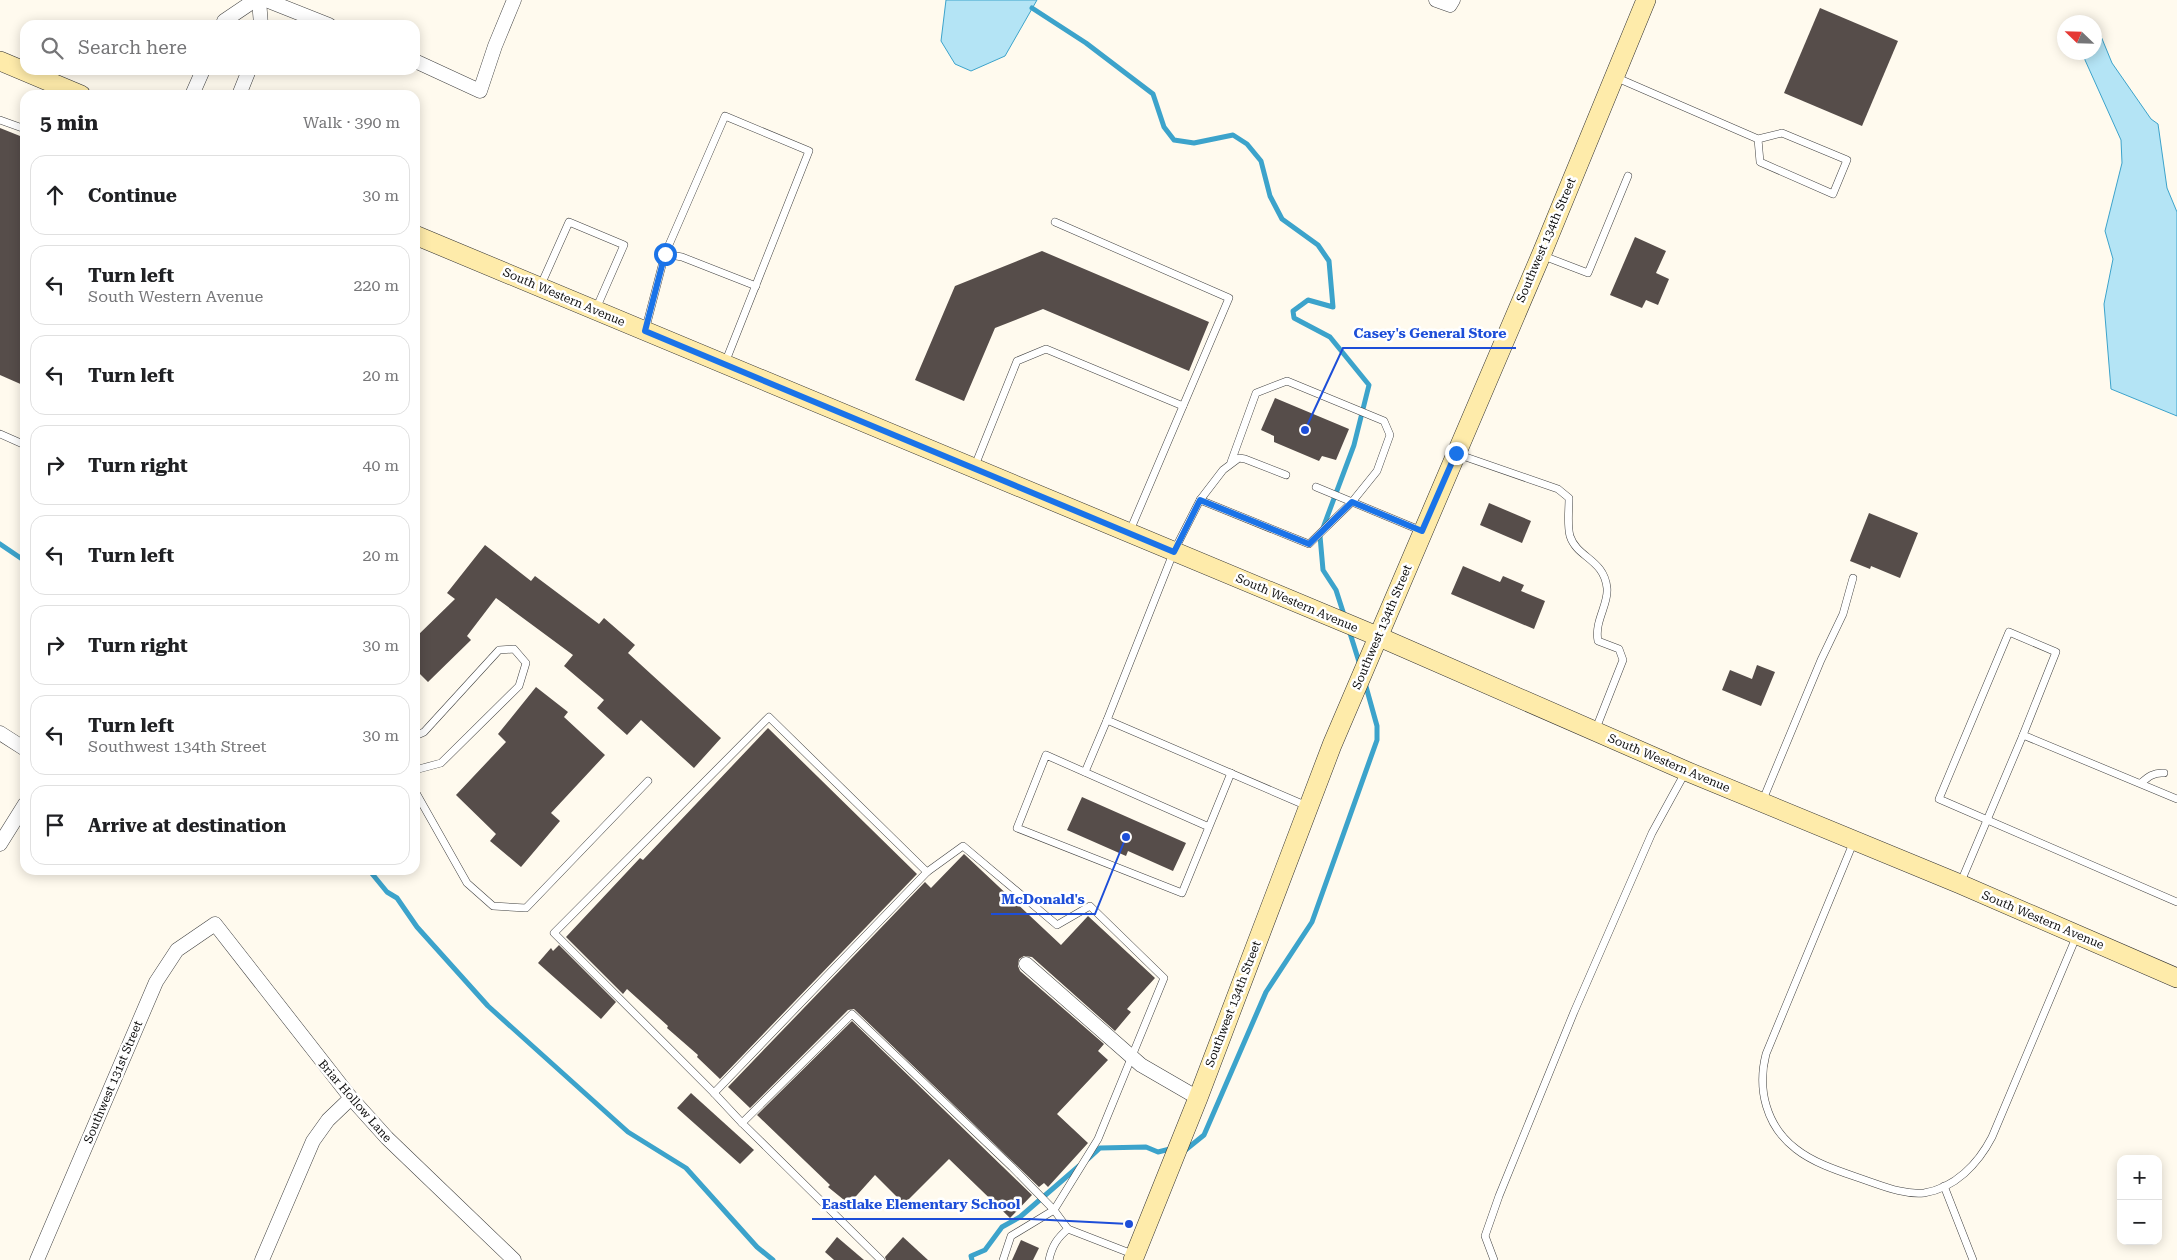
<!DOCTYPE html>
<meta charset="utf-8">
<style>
body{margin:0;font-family:"Roboto Serif",serif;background:#f6f6f6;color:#202124}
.controls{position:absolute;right:15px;bottom:15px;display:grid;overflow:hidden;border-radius:10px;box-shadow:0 2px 12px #0003}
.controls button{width:45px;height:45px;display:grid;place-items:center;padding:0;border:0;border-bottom:1px solid #e0e0e0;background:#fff;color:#202124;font:25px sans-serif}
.compass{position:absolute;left:2057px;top:15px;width:45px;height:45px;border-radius:50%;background:#fff;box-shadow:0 2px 12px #0003;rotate:293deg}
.stop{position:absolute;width:15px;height:15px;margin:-11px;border:4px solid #1a73e8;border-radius:50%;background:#fff}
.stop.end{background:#1a73e8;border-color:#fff;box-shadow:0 1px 5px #0008}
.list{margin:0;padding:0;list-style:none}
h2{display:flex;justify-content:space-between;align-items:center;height:65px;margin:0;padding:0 20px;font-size:21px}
h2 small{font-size:16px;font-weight:400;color:#757577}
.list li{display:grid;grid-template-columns:32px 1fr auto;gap:15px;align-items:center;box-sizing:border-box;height:80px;margin:0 10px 10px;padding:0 10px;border:1px solid #e0e0e0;border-radius:15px}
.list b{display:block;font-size:19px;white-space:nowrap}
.list p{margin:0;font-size:16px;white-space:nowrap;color:#757577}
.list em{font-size:16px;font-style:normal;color:#757577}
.icon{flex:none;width:28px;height:28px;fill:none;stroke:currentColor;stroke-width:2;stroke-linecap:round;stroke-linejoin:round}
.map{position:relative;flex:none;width:2177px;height:1260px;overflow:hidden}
.search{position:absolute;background:#fff;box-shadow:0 2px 12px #0003;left:20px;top:20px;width:400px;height:55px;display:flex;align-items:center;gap:12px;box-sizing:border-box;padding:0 18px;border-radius:15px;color:#757577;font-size:19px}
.panel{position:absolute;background:#fff;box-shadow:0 2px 12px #0003;left:20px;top:90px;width:400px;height:785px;border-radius:15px}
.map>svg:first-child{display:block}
</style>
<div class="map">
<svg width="2177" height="1260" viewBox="0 0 2177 1260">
<rect width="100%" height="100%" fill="#fffaee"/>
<g fill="#b4e4f5" stroke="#3ca3cb">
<polygon points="946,0 1037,0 1005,56 971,71 955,64 941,41"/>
<polygon points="2095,29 2098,29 2112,63 2151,119 2158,124 2167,188 2177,212 2177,416 2111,389 2104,304 2113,259 2105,231 2122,163 2121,140 2085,60 2083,53 2094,52"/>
</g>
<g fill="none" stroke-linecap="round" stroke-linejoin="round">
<g stroke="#3ca3cb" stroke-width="5">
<polyline points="1032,8 1086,43 1153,94 1164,127 1174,140 1194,143 1233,135 1247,144 1261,161 1270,196 1282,219 1318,245 1329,261 1333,307 1308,300 1293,311 1294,318 1330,337 1369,385 1354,445 1320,536 1323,570 1336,590 1345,618"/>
<polyline points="0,544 25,561"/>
<polyline points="1349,630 1360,665"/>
<polyline points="369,870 387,892 397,898 417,927 488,1006 628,1132 686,1168 757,1247 773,1260"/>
<polyline points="1183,1152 1204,1135 1266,992 1312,922 1377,740 1377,726 1365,683"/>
<polyline points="1088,1159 1100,1148 1146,1147 1158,1152 1174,1148"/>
<polyline points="972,1260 971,1256 985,1250 1002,1227 1020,1217 1079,1166"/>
</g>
</g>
<g fill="#564d4a">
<polygon points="1820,8 1898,41 1862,126 1784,93"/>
<polygon points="0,128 25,138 25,386 0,375"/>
<polygon points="1635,237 1666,251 1656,273 1669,279 1658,305 1646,300 1642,308 1610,295"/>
<polygon points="1042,251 1209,322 1189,371 1043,309 995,328 964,401 915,380 955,286"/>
<polygon points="1275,398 1349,429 1336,460 1322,456 1319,461 1274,442 1274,436 1261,430"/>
<polygon points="1489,503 1531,521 1522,543 1480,525"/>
<polygon points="1869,513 1918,533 1900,578 1871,566 1870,569 1850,561"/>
<polygon points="485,545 531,581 535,576 599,624 604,618 635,645 628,653 721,738 694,768 641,720 627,735 597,708 604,700 564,666 573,655 496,598 467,636 471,640 428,682 415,669 415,638 455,599 447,593"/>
<polygon points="1463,566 1500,582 1503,576 1524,585 1521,591 1545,601 1534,629 1451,594"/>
<polygon points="1757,665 1775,672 1761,706 1722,690 1730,670 1752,679"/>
<polygon points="536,687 568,712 564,717 605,755 551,813 560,821 521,867 490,841 496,834 456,795 506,742 498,734"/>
<polygon points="768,728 917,874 720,1079 697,1057 698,1055 667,1028 668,1026 627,989 623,994 566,937 640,858 643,860"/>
<polygon points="1082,797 1186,843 1173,871 1128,851 1126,856 1067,830"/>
<polygon points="964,854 1061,945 1088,916 1155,978 1127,1009 1131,1012 1115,1031 1032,957 1024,956 1019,959 1018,966 1020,971 1104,1044 1098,1051 1108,1060 1057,1114 1088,1143 1048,1187 1044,1183 1039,1187 854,1009 848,1010 750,1108 728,1087 925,882 931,888"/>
<polygon points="559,945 616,1002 601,1019 538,963 551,948 553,951"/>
<polygon points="852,1021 1032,1195 1010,1218 949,1159 904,1204 875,1175 849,1204 828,1187 830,1185 757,1115"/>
<polygon points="691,1093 754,1150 740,1164 677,1108"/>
<polygon points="837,1237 864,1260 834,1260 825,1252"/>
<polygon points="903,1237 928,1260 886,1260 885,1257"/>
<polygon points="1021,1240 1039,1248 1033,1260 1012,1260"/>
</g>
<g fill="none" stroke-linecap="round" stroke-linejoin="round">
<g stroke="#414141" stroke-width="8">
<g id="service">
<polyline points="1615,77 1758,139 1760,162 1833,194 1847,160 1782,133 1758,139"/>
<polyline points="0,120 25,129"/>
<polyline points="1055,222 1229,298 1129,533"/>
<polyline points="665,254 682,257 756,286"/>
<polyline points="1541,255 1588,273 1628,176"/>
<polyline points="540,287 569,222 624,245 596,309"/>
<polyline points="645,331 665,254 725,116 809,151 725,363"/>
<polyline points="0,434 25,445"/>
<path d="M 1457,454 L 1558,489 L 1569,498 C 1569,510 1567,525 1570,536 C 1577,558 1604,559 1607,588 C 1609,604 1594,621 1598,641 L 1619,649 L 1623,660 L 1595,731"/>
<polyline points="974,468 1017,361 1046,349 1183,406"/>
<polyline points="1286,475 1245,459 1239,458 1223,470 1200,500 1174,551 1107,720 1307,806"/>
<polyline points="1316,487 1422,531"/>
<polyline points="1200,500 1309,544 1352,502 1377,471 1390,435 1384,421 1287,381 1256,393 1231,462"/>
<polyline points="415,736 424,732 499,650 514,649 526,663 519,686 441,763 415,770"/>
<polyline points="1085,772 1107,720"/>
<path d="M 2141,783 C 2148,777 2154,772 2164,773"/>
<polyline points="415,791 467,883 493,906 526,908 648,781"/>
<polyline points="2177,799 2023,735 2056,652 2009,632 1939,799 2177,902"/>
<polyline points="1762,802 1821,660 1843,614 1853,578"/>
<polyline points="1209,827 1046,755 1017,828 1182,893 1231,773"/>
<path d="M 1854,841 L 1766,1054 C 1757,1089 1766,1126 1796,1149 C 1815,1164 1842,1172 1865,1180 C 1883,1186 1904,1195 1924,1193 C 1955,1188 1978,1164 1992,1137 L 2077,935"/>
<polyline points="1960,884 2023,735"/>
<polyline points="714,1093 927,872"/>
<polyline points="742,1123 714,1093 554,933 769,717 927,872 963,846 1057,925 1090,906 1164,978 1098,1139 1054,1210 1011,1236 1003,1260"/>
<polyline points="1944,1186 1973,1260"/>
<polyline points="881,1260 742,1123 852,1014 1012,1167 1054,1210 1068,1229"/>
<path d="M 1049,1260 C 1052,1246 1057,1238 1068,1229 L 1135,1255"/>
<polyline points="1494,1260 1485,1236 1499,1196 1574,1012 1652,833 1686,771"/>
</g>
</g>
<g stroke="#414141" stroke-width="15">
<g id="minor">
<polyline points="259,0 261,25"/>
<polyline points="266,0 329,25"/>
<polyline points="1436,0 1450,5 1453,0"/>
<polyline points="223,25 224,21 255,0"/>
<polyline points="415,61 480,91 495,46 514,0"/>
<polyline points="192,95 203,70"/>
<polyline points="239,95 249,70"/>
<polyline points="0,733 25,749"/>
<polyline points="0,844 25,804"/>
<polyline points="1026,964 1141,1065 1198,1098"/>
<polyline points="37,1260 156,982 177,950 215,924 351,1098 387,1138 514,1260"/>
<polyline points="262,1260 313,1141 328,1120 351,1098"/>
</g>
</g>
<g stroke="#303030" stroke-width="20">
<g id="secondary">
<polyline points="0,61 81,95"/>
<polyline points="415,235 1377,636 1686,771 1960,884 2177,978"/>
<polyline points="1133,1260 1198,1098 1332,745 1542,253 1646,0"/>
</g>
</g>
<use href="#service" stroke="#fff" stroke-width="7"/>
<use href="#minor" stroke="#fff" stroke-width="14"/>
<use href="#secondary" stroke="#feebaa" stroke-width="19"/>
</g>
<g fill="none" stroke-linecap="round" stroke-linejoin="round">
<polyline stroke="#1a73e8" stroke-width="6" points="665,254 645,331 1174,552 1200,500 1309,544 1352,502 1422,531 1456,453"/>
</g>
<g text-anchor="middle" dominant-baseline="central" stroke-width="5" stroke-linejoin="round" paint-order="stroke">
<g font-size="12" fill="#0e0e0e" stroke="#fff">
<text transform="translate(1546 240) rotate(-67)">Southwest 134th Street</text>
<text transform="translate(564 297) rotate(23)">South Western Avenue</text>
<text transform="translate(1297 603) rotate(23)">South Western Avenue</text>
<text transform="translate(1382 627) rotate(-67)">Southwest 134th Street</text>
<text transform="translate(1669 763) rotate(23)">South Western Avenue</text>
<text transform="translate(2043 920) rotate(23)">South Western Avenue</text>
<text transform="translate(1233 1004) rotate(-69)">Southwest 134th Street</text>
<text transform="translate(113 1082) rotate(-67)">Southwest 131st Street</text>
<text transform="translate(355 1101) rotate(49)">Briar Hollow Lane</text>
</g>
</g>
<path fill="none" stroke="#1d4ed8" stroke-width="2" d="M1305 430L1343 348H1516M1126 837L1095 914H991M1129 1224L1030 1219H812"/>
<g fill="#1d4ed8" stroke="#fff" stroke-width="2">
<circle cx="1305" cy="430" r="5"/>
<circle cx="1126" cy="837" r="5"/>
<circle cx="1129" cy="1224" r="5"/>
</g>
<g font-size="14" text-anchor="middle" font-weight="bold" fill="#1d4ed8" stroke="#fff" stroke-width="5" stroke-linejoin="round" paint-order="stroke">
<text x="1430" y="338">Casey's General Store</text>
<text x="1043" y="904">McDonald's</text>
<text x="921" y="1209">Eastlake Elementary School</text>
</g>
</svg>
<div class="controls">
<button>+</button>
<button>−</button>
</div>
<svg class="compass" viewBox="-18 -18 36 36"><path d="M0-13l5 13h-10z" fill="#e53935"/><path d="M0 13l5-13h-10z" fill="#757577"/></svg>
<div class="stop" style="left:665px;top:254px"></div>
<div class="stop end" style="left:1456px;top:453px"></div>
<div class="search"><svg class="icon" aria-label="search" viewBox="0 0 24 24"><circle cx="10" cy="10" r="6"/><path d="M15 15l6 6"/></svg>Search here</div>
<section class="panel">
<h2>5 min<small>Walk · 390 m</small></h2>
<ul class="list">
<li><svg class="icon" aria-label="ahead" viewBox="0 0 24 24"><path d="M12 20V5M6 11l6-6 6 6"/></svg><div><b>Continue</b></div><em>30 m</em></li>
<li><svg class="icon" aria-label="left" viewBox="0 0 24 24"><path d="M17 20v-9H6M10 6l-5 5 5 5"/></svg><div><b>Turn left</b><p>South Western Avenue</p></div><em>220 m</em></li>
<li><svg class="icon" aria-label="left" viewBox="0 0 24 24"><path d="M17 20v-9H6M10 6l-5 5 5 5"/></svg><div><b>Turn left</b></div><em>20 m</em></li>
<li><svg class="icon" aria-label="right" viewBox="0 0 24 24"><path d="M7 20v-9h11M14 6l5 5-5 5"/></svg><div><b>Turn right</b></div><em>40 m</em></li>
<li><svg class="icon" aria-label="left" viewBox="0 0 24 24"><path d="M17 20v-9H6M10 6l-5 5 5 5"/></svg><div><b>Turn left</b></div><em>20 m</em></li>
<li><svg class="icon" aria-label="right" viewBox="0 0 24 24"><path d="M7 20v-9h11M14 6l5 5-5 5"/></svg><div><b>Turn right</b></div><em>30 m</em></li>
<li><svg class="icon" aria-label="left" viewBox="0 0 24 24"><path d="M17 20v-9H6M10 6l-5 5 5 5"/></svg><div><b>Turn left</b><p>Southwest 134th Street</p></div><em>30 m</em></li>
<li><svg class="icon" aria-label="arrive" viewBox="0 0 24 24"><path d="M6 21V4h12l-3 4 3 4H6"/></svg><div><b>Arrive at destination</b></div></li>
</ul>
</section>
</div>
